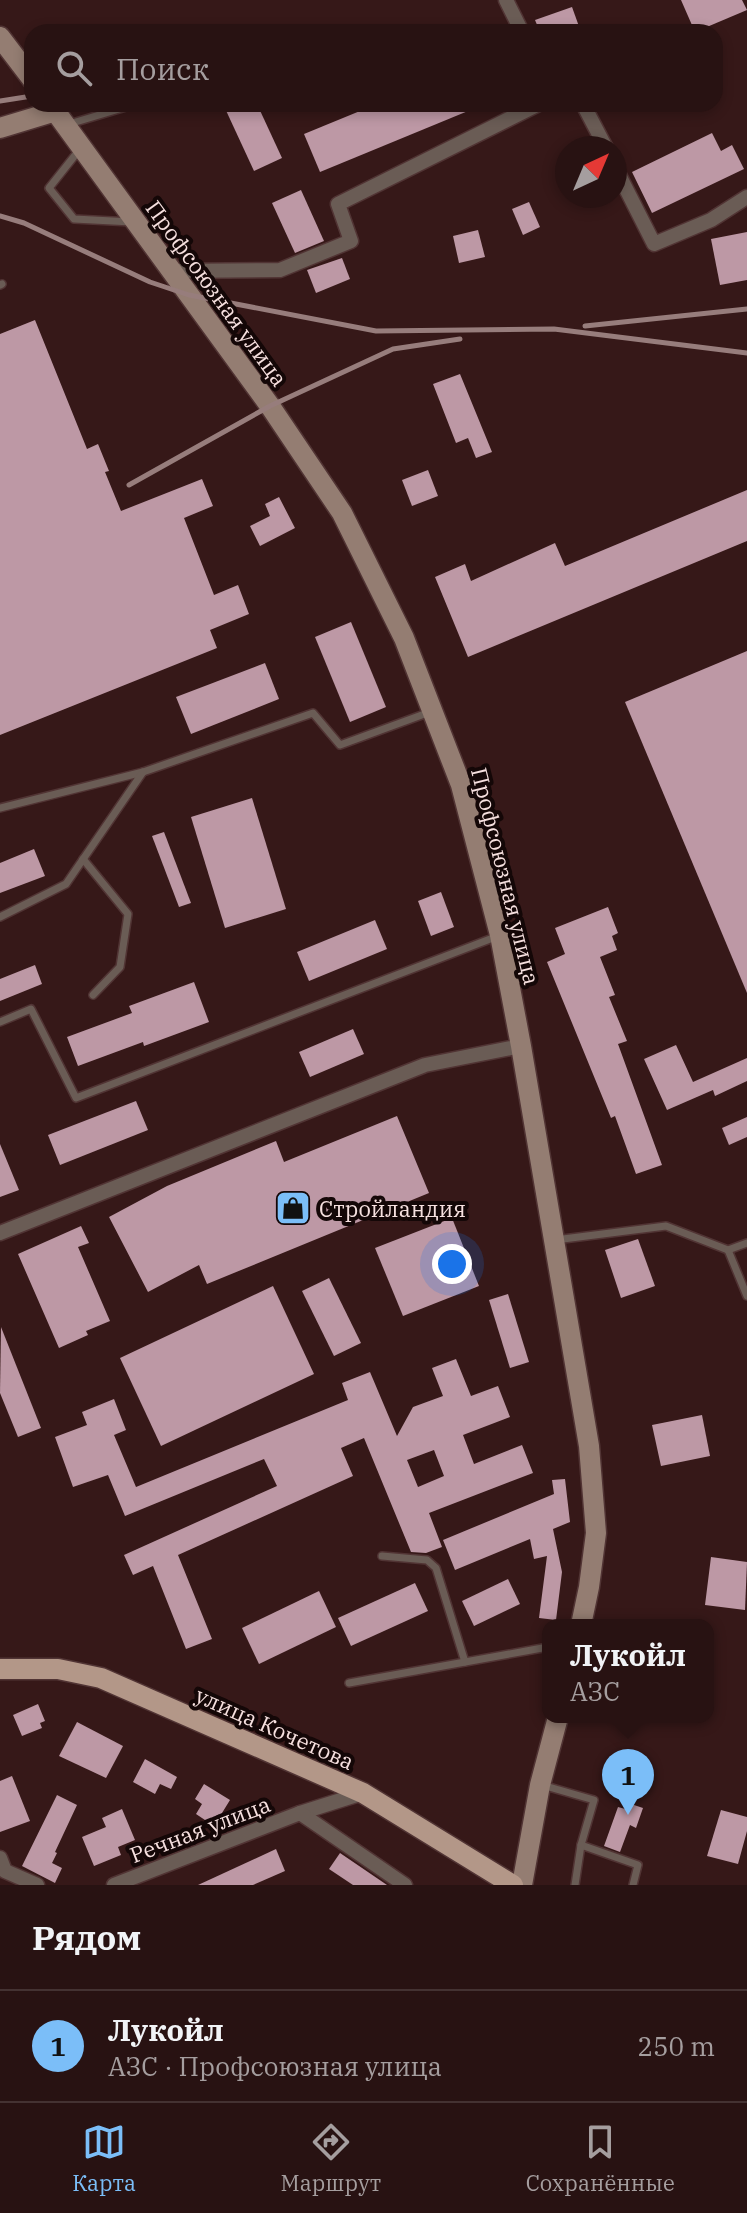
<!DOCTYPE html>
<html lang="ru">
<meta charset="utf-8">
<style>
body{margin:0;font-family:"IBM Plex Serif",serif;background:#342020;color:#f1f3f6}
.compass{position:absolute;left:555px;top:136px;width:72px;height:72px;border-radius:50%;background:#281212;box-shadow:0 4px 12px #0003;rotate:44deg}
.you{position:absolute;left:452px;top:1264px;width:28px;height:28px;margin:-20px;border:6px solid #fff;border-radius:50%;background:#1a73e8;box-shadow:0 0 0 12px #1a73e833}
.badge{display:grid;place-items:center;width:52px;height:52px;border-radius:50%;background:#7bbef8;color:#111;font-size:26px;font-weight:700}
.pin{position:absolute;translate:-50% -66px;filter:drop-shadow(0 2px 4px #0008)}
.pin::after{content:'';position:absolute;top:42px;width:28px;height:24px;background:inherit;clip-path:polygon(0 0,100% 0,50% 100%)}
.popup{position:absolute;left:542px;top:1619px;width:172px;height:104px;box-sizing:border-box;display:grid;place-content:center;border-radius:16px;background:#281212;filter:drop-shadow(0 2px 6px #0005);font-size:26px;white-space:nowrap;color:#a59e9f}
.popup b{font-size:30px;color:#f1f3f6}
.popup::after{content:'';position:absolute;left:50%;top:100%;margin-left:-16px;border:16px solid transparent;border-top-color:#281212}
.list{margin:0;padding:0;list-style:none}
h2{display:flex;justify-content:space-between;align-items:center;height:104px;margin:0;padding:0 32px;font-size:34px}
h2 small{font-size:26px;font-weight:400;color:#a59e9f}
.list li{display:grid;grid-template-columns:52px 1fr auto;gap:24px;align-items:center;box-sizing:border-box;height:112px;padding:0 32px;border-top:2px solid #443232}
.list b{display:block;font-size:30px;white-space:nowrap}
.list p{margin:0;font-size:26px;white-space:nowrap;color:#a59e9f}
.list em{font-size:26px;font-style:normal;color:#a59e9f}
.icon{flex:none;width:44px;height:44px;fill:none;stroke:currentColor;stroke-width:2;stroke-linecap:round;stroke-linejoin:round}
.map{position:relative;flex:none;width:747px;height:1885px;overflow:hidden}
.search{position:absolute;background:#281212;box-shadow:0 4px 12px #0003;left:24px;right:24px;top:24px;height:88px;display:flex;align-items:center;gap:20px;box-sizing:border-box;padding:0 28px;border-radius:24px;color:#a59e9f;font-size:30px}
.sheet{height:216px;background:#281212}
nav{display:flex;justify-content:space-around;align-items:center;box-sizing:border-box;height:112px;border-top:2px solid #443232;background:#281212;font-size:22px;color:#a59e9f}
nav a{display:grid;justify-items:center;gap:4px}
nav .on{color:#7bbef8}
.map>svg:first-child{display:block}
</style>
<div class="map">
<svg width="747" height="1885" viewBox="0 0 747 1885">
<rect width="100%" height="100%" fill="#361818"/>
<g fill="#bd98a5" fill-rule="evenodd">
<polygon points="681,0 742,0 747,10 695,32"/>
<polygon points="572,7 581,32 540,32 535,20"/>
<polygon points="223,104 257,104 282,158 254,171"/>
<polygon points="377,104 485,104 320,172 304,134"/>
<polygon points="712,133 721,151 732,145 744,169 652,213 632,172"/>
<polygon points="301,190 324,241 295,253 272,203"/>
<polygon points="529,202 540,227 523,235 512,209"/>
<polygon points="478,230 485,257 459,263 453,236"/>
<polygon points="747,232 747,280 720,285 711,239"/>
<polygon points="342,258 350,279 316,293 307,270"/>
<polygon points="35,320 87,449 98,444 109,471 105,472 121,511 202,479 213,506 184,518 214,595 238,585 249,614 210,630 217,648 0,735 0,334"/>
<polygon points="460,374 492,452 476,458 468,438 456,443 433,384"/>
<polygon points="428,470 438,496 412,506 402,480"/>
<polygon points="747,490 747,541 468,657 435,577 465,564 471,581 555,543 565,566"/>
<polygon points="279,497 295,528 260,546 250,526 270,516 265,504"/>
<polygon points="351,622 386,707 350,722 315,637"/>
<polygon points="747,651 747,993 625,702"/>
<polygon points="265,663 279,699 191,734 176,697"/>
<polygon points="252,798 286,909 225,928 191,817"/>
<polygon points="164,832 191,903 179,907 152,836"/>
<polygon points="34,849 45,876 0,893 0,863"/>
<polygon points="441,892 454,927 431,936 418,901"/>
<polygon points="608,907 618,933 612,936 617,950 600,957 615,995 609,997 627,1041 618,1044 662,1165 636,1174 615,1116 611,1118 547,962 565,954 555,928"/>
<polygon points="375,920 387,949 309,981 297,952"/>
<polygon points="35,965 42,984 0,1001 0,979"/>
<polygon points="194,982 209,1022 144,1046 143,1042 78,1066 67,1037 132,1013 129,1006"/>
<polygon points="353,1029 364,1054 310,1077 299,1052"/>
<polygon points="676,1045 693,1082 747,1058 747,1081 715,1096 713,1090 667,1110 644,1059"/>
<polygon points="136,1101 148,1130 60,1165 48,1135"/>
<polygon points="397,1116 429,1193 207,1284 199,1265 148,1292 109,1217 167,1186 276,1141 284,1162"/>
<polygon points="747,1117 747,1137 729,1145 722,1128"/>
<polygon points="0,1144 19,1190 0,1197"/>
<polygon points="452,1218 479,1286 403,1316 375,1248"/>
<polygon points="81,1226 89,1243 78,1247 110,1321 86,1331 88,1335 59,1348 18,1254"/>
<polygon points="638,1239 655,1286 621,1298 605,1250"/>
<polygon points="329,1278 361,1343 334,1356 302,1291"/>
<polygon points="273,1286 314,1374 161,1446 120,1358"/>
<polygon points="508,1294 529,1362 510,1368 489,1300"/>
<polygon points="1,1327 41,1428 18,1437 0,1393"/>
<path d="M 456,1359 L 471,1396 L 498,1386 L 510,1417 L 463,1435 L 474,1464 L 522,1445 L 533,1473 L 429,1513 L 442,1547 L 426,1553 L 411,1552 L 364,1438 L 341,1448 L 353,1476 L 178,1555 L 212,1639 L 186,1649 L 153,1566 L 133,1575 L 124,1555 L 277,1486 L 264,1459 L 125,1516 L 108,1475 L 73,1487 L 55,1437 L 87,1425 L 82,1412 L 114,1399 L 126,1430 L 114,1435 L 136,1487 L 348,1400 L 342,1383 L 370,1372 L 397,1436 L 413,1407 L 443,1396 L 432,1368 ZM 434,1450 L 444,1476 L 418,1487 L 407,1460 Z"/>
<polygon points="702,1415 710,1456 661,1466 652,1425"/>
<polygon points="565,1479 570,1522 553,1529 562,1572 556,1620 539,1618 547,1556 534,1559 530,1539 455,1570 443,1540 554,1494 552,1480"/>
<polygon points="711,1557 747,1562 745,1610 705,1605"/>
<polygon points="508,1579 520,1604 474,1626 462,1601"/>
<polygon points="415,1583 428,1611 351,1646 338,1618"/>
<polygon points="319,1591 336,1627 259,1664 242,1628"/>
<polygon points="38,1704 45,1721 40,1723 42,1728 22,1736 13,1715"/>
<polygon points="77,1722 123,1746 106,1778 59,1756"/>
<polygon points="145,1759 177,1777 171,1789 160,1784 155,1794 133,1782"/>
<polygon points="12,1776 30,1821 0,1832 0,1781"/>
<polygon points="204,1784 230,1800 214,1826 196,1814 202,1804 195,1799"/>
<polygon points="57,1795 77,1805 55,1852 57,1853 52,1863 62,1868 55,1883 22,1866"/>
<polygon points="631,1804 643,1808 636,1828 630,1825 620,1852 604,1846 618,1807 629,1810"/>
<polygon points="122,1809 135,1840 118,1847 121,1855 94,1866 82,1837 106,1827 102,1818"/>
<polygon points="721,1810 747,1817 747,1831 738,1864 707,1856"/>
<polygon points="276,1849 285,1871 253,1885 198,1885"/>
<polygon points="340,1853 387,1885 353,1885 329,1869"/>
</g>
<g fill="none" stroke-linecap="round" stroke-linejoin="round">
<g stroke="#513434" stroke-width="10">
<g id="service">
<polyline points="69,124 136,104"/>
<polyline points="80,149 49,188 74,219 132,222"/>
<polyline points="0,285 2,284"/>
<polyline points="0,808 143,772 313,713 340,745 430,712"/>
<polyline points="83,859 128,914 120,967 93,995"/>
<polyline points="0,917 66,884 143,772"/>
<polyline points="0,1022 31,1009 76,1098 498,936"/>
<polyline points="555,1240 666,1226 728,1250 747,1296"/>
<polyline points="728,1250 747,1243"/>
<polyline points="382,1556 427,1560 436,1568 465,1662"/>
<polyline points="349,1683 548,1647"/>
<polyline points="542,1785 594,1800 581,1845 638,1865 633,1885"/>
<polyline points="575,1885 581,1845"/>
</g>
</g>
<g stroke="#513434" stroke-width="17">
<g id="minor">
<polyline points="506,0 522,32"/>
<polyline points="583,104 606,148"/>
<polyline points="615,167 654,244 711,220 747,197"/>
<polyline points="172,271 280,270 351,241 338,204 539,104"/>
<polyline points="0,1233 425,1065 521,1046"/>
<polyline points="300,1813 363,1793"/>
<polyline points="0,1858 5,1871 37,1885"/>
<polyline points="114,1885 300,1813 405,1885"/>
</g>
</g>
<g stroke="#513434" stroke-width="23">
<g id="secondary">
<polyline points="0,37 32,79"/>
<polyline points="50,104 270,406 342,513 404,638 461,785 500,935 521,1046 589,1446 596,1533 589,1587 581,1625"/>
<polyline points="0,128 56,111"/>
<polyline points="522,1885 540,1785 558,1717"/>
</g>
</g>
<g stroke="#513434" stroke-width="23">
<polyline id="primary" points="0,1669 58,1669 101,1678 363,1793 513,1885"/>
</g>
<use href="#service" stroke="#6a5c55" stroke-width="7"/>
<use href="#minor" stroke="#6a5c55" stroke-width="14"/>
<use href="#secondary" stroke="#947d72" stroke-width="20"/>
<use href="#primary" stroke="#b39788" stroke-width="20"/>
<g stroke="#977d7c" stroke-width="5">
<polyline points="0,101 32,96"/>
<polyline points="0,216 24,223 150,282 189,295 376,331 554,329 747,353"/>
<polyline points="585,326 747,309"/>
<polyline points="129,485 270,406 393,349 460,339"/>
</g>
</g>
<defs>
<g id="shop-square" transform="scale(1.8)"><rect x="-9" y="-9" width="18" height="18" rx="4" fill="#7bbef8" stroke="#140707"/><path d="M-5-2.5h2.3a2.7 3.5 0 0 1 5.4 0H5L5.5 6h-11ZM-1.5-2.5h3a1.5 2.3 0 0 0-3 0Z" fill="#111"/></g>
</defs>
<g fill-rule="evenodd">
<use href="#shop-square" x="293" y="1208"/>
</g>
<g text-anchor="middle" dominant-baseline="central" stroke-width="8" stroke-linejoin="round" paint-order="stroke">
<g font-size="22" fill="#f6e0df" stroke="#140707">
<text transform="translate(217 293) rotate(54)">Профсоюзная улица</text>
<text transform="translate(506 876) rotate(76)">Профсоюзная улица</text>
<text transform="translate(275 1728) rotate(24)">улица Кочетова</text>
<text transform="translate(200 1829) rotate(-21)">Речная улица</text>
</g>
<g font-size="22" fill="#f6e0df" stroke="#140707" text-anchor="start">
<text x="319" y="1208">Стройландия</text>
</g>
</g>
</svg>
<svg class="compass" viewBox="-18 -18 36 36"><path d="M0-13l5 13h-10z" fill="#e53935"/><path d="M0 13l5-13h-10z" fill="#a59e9f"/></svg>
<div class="you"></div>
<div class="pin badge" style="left:628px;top:1815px">1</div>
<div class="popup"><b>Лукойл</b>АЗС</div>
<div class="search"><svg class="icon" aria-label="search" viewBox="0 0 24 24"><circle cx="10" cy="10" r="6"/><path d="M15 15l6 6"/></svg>Поиск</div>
</div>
<section class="sheet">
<h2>Рядом<small></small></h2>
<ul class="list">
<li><span class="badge">1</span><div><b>Лукойл</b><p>АЗС · Профсоюзная улица</p></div><em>250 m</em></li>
</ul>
</section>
<nav>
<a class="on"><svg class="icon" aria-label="map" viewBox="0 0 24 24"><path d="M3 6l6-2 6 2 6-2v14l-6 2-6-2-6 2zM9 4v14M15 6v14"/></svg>Карта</a>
<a><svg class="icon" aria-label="directions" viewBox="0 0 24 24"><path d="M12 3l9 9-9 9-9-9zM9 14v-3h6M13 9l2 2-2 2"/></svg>Маршрут</a>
<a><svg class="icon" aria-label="saved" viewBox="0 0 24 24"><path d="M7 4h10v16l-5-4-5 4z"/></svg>Сохранённые</a>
</nav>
